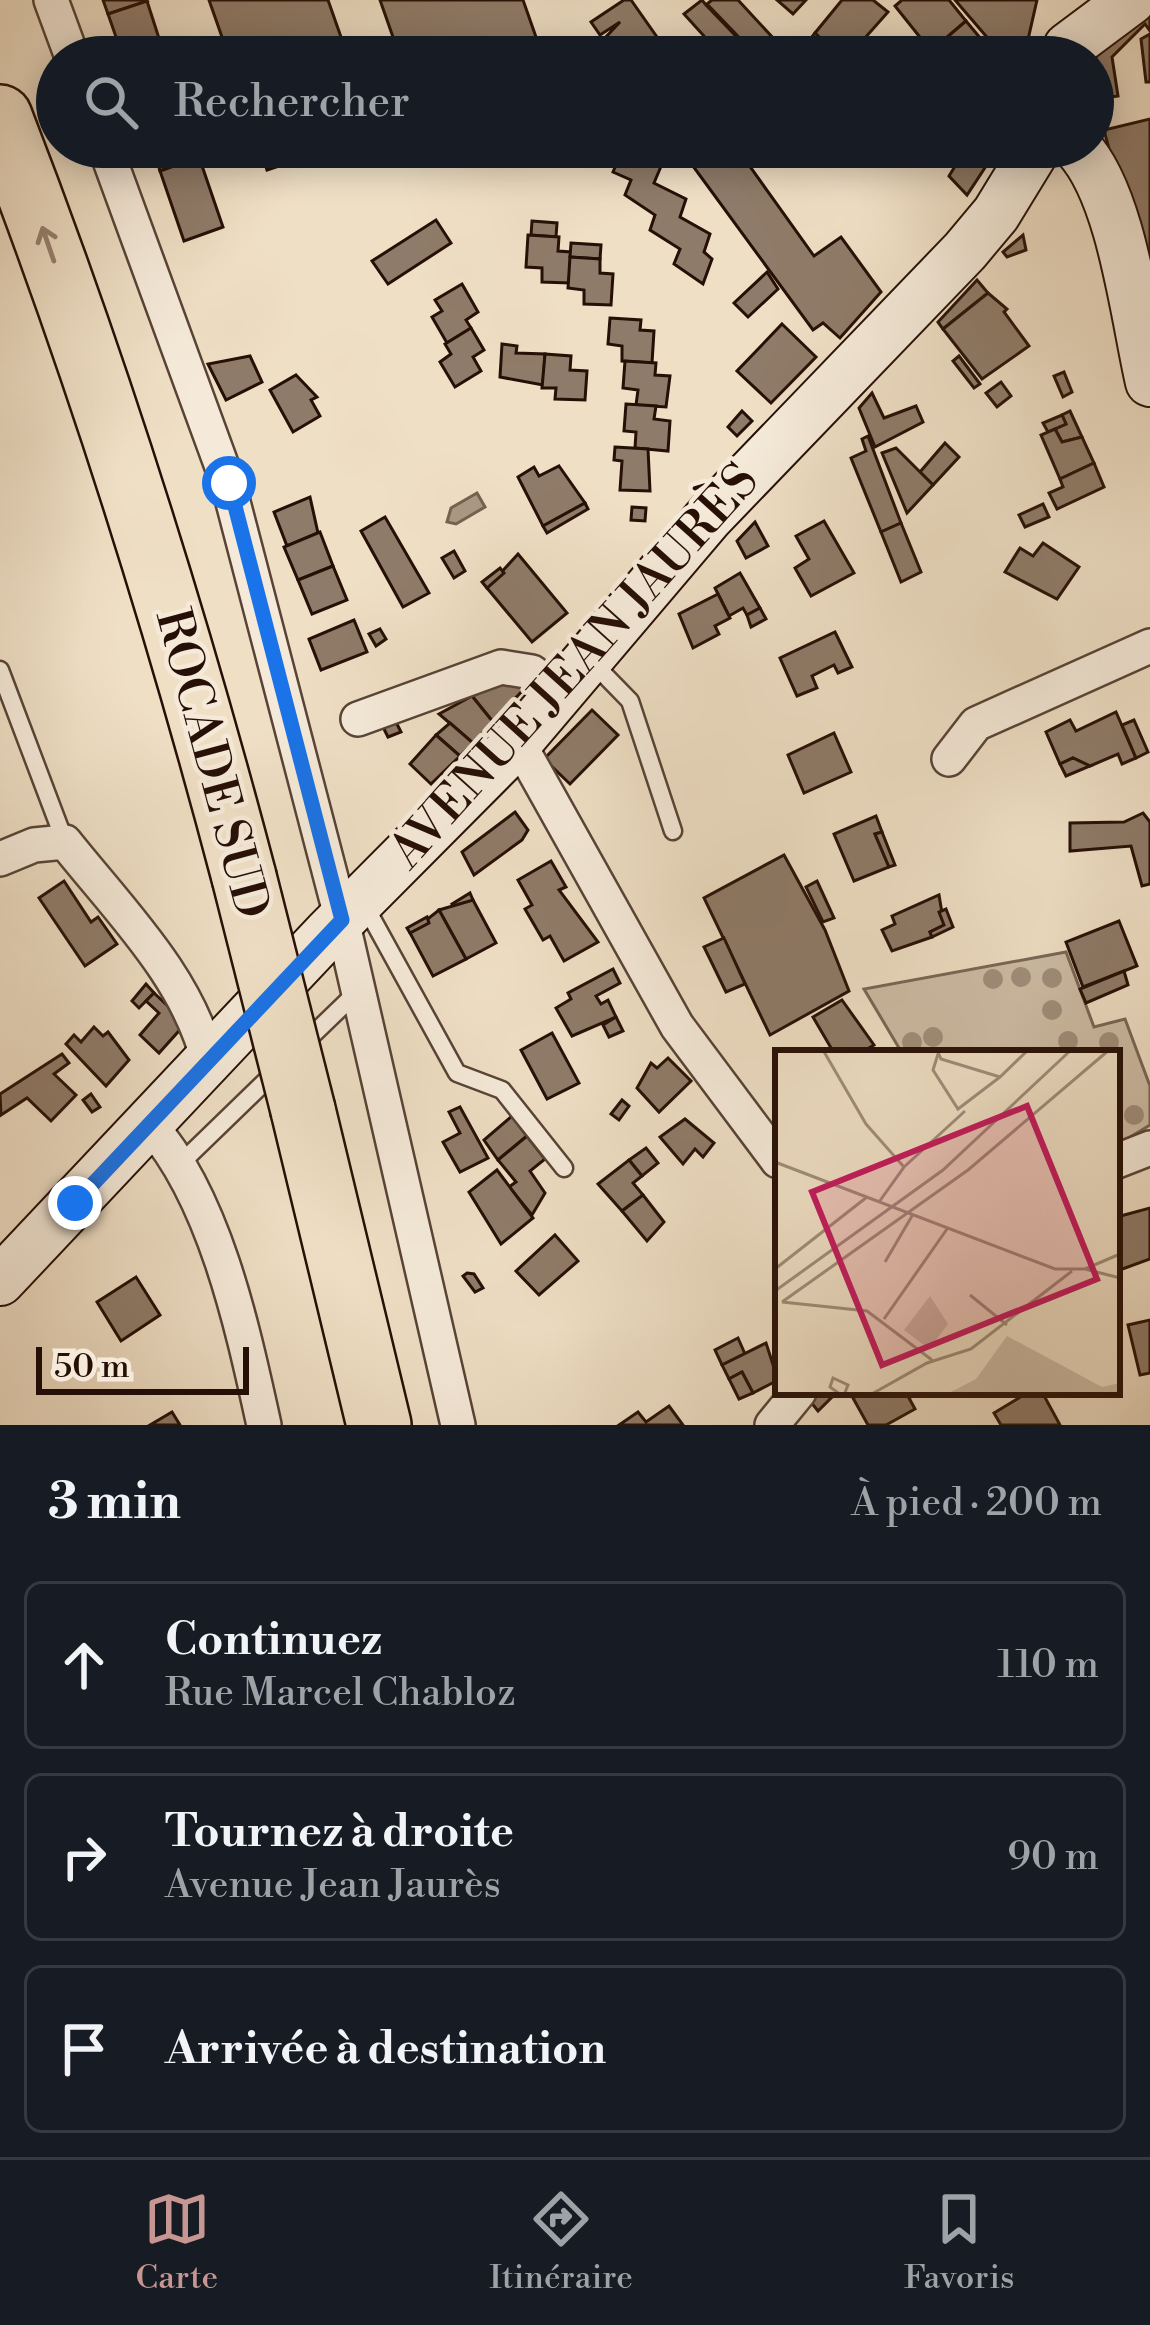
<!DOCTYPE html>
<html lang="fr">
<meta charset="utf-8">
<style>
body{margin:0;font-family:"Libre Bodoni",serif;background:#242831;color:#f1f3f6}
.scale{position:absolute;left:36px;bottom:30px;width:213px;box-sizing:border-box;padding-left:12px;border:6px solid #260f06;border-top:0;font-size:33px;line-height:42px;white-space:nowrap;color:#260f06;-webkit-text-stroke:9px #f5ead9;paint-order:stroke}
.stop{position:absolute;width:36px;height:36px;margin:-27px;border:9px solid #1a73e8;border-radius:50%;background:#fff}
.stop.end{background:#1a73e8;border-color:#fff;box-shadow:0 3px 12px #0008}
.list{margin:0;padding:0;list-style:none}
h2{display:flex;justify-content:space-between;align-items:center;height:156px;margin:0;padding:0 48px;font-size:51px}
h2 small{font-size:39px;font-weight:400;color:#9ea1a6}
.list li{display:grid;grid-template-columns:78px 1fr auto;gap:36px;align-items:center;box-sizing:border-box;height:168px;margin:0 24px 24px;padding:0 24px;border:3px solid #363941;border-radius:18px}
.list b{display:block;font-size:45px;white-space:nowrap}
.list p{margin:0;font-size:39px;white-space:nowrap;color:#9ea1a6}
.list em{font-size:39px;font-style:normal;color:#9ea1a6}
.icon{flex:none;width:66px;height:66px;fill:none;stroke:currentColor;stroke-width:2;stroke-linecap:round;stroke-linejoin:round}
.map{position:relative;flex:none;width:1150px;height:1425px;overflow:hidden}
.search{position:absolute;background:#171b24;box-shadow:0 6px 30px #0003;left:36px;right:36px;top:36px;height:132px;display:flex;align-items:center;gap:30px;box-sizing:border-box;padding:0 42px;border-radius:66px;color:#9ea1a6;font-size:45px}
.sheet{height:732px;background:#171b24}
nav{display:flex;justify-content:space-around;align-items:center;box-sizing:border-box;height:168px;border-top:3px solid #363941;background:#171b24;font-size:33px;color:#9ea1a6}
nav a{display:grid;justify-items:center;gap:6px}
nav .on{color:#c59692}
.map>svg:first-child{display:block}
</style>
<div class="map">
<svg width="1150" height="1425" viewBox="0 0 1150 1425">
<rect width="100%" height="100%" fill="#efdfc5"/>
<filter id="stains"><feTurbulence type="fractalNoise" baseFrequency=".00167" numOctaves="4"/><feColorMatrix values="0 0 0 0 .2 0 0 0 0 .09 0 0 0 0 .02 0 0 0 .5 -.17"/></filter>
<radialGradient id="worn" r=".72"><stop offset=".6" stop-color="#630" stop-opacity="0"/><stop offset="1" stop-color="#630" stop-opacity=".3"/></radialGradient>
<polygon fill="#cdbca5" stroke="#7a6656" stroke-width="3" points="1066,952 1094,1027 1125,1019 1150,1086 1150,1125 1117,1145 1117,1053 902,1053 864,989"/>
<polygon fill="#ab9884" stroke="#766152" stroke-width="3" points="477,493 485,507 456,524 447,522 451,508"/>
<g fill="#8f7b69" stroke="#260f06" stroke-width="3">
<polygon points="103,0 146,0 147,1 108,14"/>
<polygon points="209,0 328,0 348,57 229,57"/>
<polygon points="380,0 523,0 536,37 529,57 400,57"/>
<polygon points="624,0 631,0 671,57 616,57 604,39 620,22 600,35 591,22"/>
<polygon points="702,0 706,5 756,57 723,57 684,14"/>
<polygon points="712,0 738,0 787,53 758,57 707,4"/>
<polygon points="777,0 806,0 793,14"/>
<polygon points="842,0 873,0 888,12 848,57 840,57 815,33"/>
<polygon points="902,0 949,0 966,21 931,51 895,6"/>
<polygon points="955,0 1037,0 1024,57 1004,57"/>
<polygon points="1150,0 1150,31 1145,24 1112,57 1118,96 1097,99 1096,56"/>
<polygon points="147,1 165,57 123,57 108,14"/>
<polygon points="966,21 996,57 936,57 931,51"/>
<polygon points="815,33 840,57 807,57 800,52"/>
<polygon points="1150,34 1150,82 1146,82 1141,39"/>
<polygon points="899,43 912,57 884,57"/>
<polygon points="1150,119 1150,306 1104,130"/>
<polygon points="153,147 172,147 178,164 160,171"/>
<polygon points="260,147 335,147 267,170"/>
<polygon points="607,147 632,147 662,164 654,183 686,199 680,217 710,234 704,252 712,259 703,284 674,264 680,249 650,230 655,215 625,195 631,180 613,172 616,165 602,160"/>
<polygon points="679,147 736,147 814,256 841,237 881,292 840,338 823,323 813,330"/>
<polygon points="967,147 990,160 967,195 949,176"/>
<polygon points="199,157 223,227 184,241 160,171"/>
<polygon points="436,220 451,243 388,284 372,261"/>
<polygon points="532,221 557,223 556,237 531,235"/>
<polygon points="528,235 559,237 558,251 571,252 569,283 542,282 542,268 526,267"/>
<polygon points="1023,235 1026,250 1007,257 1003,252"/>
<polygon points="571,243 601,245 600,259 570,257"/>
<polygon points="570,257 600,259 600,273 613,274 611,305 584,304 584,290 568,288"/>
<polygon points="767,272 778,289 748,317 734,303"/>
<polygon points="977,280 988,293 943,329 938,322"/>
<polygon points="462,284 478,312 466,320 471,328 447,343 432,317 442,311 435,300"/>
<polygon points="988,293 1007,309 1004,312 1029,346 982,379 943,329"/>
<polygon points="610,318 641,320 640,330 654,331 652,363 622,361 622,346 608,344"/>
<polygon points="782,324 816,357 771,403 737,371"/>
<polygon points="471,328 484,350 473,357 481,371 455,387 440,362 451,354 445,344"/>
<polygon points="502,344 517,346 516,353 545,354 543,385 500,377"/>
<polygon points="545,354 571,356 570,370 587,371 585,400 555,399 556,388 542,388"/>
<polygon points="250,356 262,382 226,400 208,364"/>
<polygon points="959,356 980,384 974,388 953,361"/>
<polygon points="625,361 656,363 655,375 670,376 666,407 636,405 638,390 623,388"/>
<polygon points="1064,372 1072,392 1063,397 1054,376"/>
<polygon points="296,375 317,397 311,400 320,416 293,432 270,390"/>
<polygon points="1001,382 1011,396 997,407 986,393"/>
<polygon points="872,393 884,418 916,406 923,422 875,447 859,408"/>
<polygon points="626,404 656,406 654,419 670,421 668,451 635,448 636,432 624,431"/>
<polygon points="742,411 752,421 737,436 728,427"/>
<polygon points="1070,411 1082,437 1062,442 1055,429 1066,424 1062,415"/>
<polygon points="1062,415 1066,424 1048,432 1043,423"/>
<polygon points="1055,429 1062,442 1082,437 1094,463 1060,479 1041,435"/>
<polygon points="868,436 901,523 881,532 851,458 866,451 862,439"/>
<polygon points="945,443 959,457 933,485 920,472"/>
<polygon points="615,447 648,449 650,491 620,490 622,461 614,460"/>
<polygon points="896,448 933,485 907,513 882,453"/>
<polygon points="1094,463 1104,487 1057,509 1049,493 1063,487 1060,479"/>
<polygon points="559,466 585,503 543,526 518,477 534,467 539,476"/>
<polygon points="310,497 318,533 287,546 274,512"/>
<polygon points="585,503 588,509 547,533 543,526"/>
<polygon points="1043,504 1049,517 1025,527 1019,515"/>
<polygon points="632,507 646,508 645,521 631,520"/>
<polygon points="385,517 429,593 403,607 361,531"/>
<polygon points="824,521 854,573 811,596 795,568 809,559 796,536"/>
<polygon points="755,522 768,546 746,558 737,541"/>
<polygon points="901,523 921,572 901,582 881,532"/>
<polygon points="320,532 333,566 298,580 284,547"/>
<polygon points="1043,543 1079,567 1057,599 1005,572 1020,548 1033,556"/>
<polygon points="454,551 465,571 454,578 442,558"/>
<polygon points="518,554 567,613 532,642 487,588"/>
<polygon points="333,566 347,600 312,614 298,580"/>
<polygon points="500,568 504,573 487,588 482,582"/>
<polygon points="740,573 760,608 747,615 743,608 729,616 715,588"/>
<polygon points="718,594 730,618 715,626 719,634 693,648 679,614"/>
<polygon points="760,608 766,619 751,627 747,615"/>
<polygon points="354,620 367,652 321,670 309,639"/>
<polygon points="380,629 386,639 376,646 369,634"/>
<polygon points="835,632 852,667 838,673 834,665 812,676 817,688 797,696 780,658"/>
<polygon points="516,677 525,688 493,722 472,696"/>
<polygon points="472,696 493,722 473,743 439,714"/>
<polygon points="592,710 618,735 570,784 544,759"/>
<polygon points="1116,712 1136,758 1122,764 1118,754 1090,766 1073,758 1060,764 1046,732 1070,720 1076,731"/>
<polygon points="1134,720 1148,752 1136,758 1122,725"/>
<polygon points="396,722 401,732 388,737 383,727"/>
<polygon points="450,723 473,743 460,756 436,735"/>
<polygon points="834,733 851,772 804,793 788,755"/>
<polygon points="436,735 460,756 431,784 410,764"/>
<polygon points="1073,758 1090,766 1066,776 1060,764"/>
<polygon points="515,812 528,830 522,840 474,875 462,852"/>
<polygon points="1143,813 1150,822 1150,884 1142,886 1131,846 1070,851 1070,823 1124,822"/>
<polygon points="876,816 882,832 875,834 889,867 854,881 834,834"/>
<polygon points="882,832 895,865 889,867 875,834"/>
<polygon points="784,855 825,930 849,991 770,1035 704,898"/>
<polygon points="551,861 566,887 559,890 598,942 564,961 550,936 543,940 525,909 532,905 518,880"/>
<polygon points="64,881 91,922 98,917 117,944 85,966 39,898"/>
<polygon points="817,881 834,918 823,922 806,887"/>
<polygon points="470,893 473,900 455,909 452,904"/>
<polygon points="939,895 944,925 930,932 932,937 892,951 882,930 895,924 892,916"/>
<polygon points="473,900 496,943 466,959 439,910"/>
<polygon points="946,909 953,927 932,937 930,932 944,925 939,912"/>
<polygon points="439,910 466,959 433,976 410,933"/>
<polygon points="427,917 429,923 410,933 407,928"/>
<polygon points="1119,921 1137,966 1083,987 1066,942"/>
<polygon points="724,938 745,984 726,992 704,947"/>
<polygon points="613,969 620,983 596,996 601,1004 608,1000 616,1017 572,1036 556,1008 571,999 568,993"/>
<polygon points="1124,971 1128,985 1086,1003 1080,989"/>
<polygon points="146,984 154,993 139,1008 132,1001"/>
<polygon points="154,993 186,1023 159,1053 140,1035 159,1013 146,1001"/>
<polygon points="842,1000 874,1045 860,1053 834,1053 813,1017"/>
<polygon points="616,1017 623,1031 609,1037 603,1025"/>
<polygon points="94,1027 103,1036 108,1032 129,1060 106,1086 66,1044 74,1035 81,1042"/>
<polygon points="552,1033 579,1083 547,1099 521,1050"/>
<polygon points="62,1054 69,1063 54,1074 76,1095 51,1121 27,1098 1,1115 0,1094"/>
<polygon points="668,1058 691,1081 659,1112 637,1088 651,1063 657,1068"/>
<polygon points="91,1094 100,1107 92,1112 83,1100"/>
<polygon points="622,1100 629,1106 619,1120 611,1114"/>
<polygon points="460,1107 488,1158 460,1172 443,1142 460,1133 449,1112"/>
<polygon points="512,1116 527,1136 498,1160 484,1140"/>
<polygon points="685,1119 714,1143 703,1157 695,1149 683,1164 660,1137"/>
<polygon points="527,1136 545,1159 530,1171 545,1193 532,1215 509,1187 516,1182 498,1160"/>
<polygon points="646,1148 658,1163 642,1176 629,1160"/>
<polygon points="629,1160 642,1176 633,1183 643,1195 622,1211 598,1184"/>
<polygon points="497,1170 533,1218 501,1244 469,1192"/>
<polygon points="643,1195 664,1222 647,1241 622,1211"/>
<polygon points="1150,1208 1150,1259 1117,1271 1117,1217"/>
<polygon points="555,1235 578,1261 539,1295 516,1271"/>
<polygon points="467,1273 474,1274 483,1288 475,1292 463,1276"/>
<polygon points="136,1277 160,1315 121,1341 97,1302"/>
<polygon points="1150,1320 1150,1373 1140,1375 1128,1325"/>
<polygon points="738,1338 745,1354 722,1365 715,1350"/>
<polygon points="766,1343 778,1380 753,1393 742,1372 729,1379 722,1365"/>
<polygon points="742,1372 753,1393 739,1399 729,1379"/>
<polygon points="820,1392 831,1398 818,1411 810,1401"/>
<polygon points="863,1392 866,1394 920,1392 909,1398 915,1409 886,1425 868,1425 853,1398"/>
<polygon points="1020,1392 1042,1392 1060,1425 1001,1425 994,1413 1022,1396"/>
<polygon points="669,1406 683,1425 619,1425 638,1412 646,1422"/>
<polygon points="172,1412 180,1425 150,1425"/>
</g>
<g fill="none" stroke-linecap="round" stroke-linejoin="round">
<g stroke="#584336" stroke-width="21">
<g id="lane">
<polyline points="590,660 630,701 673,831"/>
<polyline points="0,670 65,842"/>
<polyline points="364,904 457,1073 502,1090 564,1168"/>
<polyline points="299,1048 358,991"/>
<polyline points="178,1166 277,1070"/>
</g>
</g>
<g stroke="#584336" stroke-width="38">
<g id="street">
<polyline points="51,0 72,57"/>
<polyline points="105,147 228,483 342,920 458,1425"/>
<polyline points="358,719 501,667 532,672 560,696"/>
<polyline points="518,742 677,1026 778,1161"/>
<polyline points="949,759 976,724 1150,646"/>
<path d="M 0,859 L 34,845 L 65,842 C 119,910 189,978 209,1064"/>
<path d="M 150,1125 C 216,1200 243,1330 264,1425"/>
<polyline points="1117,1161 1150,1148"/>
<polyline points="772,1425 799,1392"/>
</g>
</g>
<g stroke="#260f06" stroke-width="52">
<g id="secondary">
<polyline points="1068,47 1131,0"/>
<path d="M 1077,147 C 1122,195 1135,317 1150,382"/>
<polyline points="0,1281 328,933 518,742 709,517 965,251 996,214 1037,147"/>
</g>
</g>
<g stroke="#260f06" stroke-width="68">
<g id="highway">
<path d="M 0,117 C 96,365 176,619 244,877"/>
<polyline points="303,1110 379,1425"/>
</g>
</g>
<use href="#lane" stroke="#f5ead9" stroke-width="16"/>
<use href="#street" stroke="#f5ead9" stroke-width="33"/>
<use href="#secondary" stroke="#f5ead9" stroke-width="48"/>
<use href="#highway" stroke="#efdfc5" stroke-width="63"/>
<g stroke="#260f06" stroke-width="68" stroke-linecap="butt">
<polyline id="highway-bridge" points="244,877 303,1110"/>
</g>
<use href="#highway-bridge" stroke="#efdfc5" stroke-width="63"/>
</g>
<g fill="#a08e7b">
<circle cx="1021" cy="977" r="10"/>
<circle cx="1052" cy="978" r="10"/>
<circle cx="993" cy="979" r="10"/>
<circle cx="1052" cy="1010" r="10"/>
<circle cx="933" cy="1037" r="10"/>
<circle cx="1068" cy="1041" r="10"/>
<circle cx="912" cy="1042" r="10"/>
<circle cx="1109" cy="1042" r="10"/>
<circle cx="1134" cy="1115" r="10"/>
</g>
<defs><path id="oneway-shaft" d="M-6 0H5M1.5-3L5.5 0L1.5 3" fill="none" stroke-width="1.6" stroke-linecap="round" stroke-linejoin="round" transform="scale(3)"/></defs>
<use stroke="#95816f" href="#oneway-shaft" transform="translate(48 244) rotate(-109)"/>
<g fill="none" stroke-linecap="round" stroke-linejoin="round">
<polyline stroke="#1a73e8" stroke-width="15" points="75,1203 342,920 229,483"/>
</g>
<g text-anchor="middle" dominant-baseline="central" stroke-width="9" stroke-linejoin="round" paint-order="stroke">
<g font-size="48" fill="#260f06" stroke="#f5ead9">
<text transform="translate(575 667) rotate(-48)">AVENUE JEAN JAURÈS</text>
<text transform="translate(211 764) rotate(75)">ROCADE SUD</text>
</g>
</g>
<g transform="translate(775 1050)">
<rect width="345" height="345" fill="#efdfc5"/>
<path d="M 155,246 L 173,274 L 154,299 L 129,280 ZM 232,286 L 327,337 L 345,333 L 345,345 L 170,345 L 201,329 Z" fill="#cdbca5"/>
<path fill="none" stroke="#9f8c79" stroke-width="3" d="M 48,0 L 91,74 L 129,117 L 104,152M 162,0 L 166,9 L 225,27 L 253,0M 163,4 L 158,20 L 183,59 L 225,27M 0,112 L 280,219 L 310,219 L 345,204M 129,117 L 190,61M 110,212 L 137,166M 0,219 L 92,147M 310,219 L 345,228M 0,241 L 168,120 L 296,0M 195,245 L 232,275M 7,252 L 193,120 L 334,0M 7,252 L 92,261 L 157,310M 109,269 L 172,179M 66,345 L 55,337 L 58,328 L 73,335 L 69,345M 95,345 L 152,313 L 196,299 L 297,221"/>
<path fill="#c2185b" fill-opacity="0.15" stroke="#c2185b" stroke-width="6" d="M 252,56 L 322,229 L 107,315 L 37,142 Z"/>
<rect width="345" height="345" fill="none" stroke="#260f06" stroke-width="6"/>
</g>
<rect width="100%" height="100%" filter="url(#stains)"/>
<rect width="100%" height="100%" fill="url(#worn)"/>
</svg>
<div class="scale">50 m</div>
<div class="stop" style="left:229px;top:483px"></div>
<div class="stop end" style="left:75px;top:1203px"></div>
<div class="search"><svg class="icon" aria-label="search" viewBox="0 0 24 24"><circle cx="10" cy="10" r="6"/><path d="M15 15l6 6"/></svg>Rechercher</div>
</div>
<section class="sheet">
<h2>3 min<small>À pied · 200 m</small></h2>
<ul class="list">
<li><svg class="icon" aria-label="ahead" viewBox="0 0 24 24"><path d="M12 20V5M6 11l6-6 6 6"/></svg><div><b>Continuez</b><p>Rue Marcel Chabloz</p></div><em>110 m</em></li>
<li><svg class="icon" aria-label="right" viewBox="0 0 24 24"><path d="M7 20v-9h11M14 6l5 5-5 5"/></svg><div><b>Tournez à droite</b><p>Avenue Jean Jaurès</p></div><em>90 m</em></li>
<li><svg class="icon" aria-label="arrive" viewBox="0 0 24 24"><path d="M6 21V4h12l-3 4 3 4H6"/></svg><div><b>Arrivée à destination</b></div></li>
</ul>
</section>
<nav>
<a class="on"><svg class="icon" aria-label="map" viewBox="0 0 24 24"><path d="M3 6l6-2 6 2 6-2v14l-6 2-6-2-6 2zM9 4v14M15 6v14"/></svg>Carte</a>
<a><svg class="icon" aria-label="directions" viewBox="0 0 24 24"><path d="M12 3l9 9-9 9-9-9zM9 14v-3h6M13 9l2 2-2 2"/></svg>Itinéraire</a>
<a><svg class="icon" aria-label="saved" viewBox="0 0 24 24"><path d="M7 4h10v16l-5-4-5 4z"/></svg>Favoris</a>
</nav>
